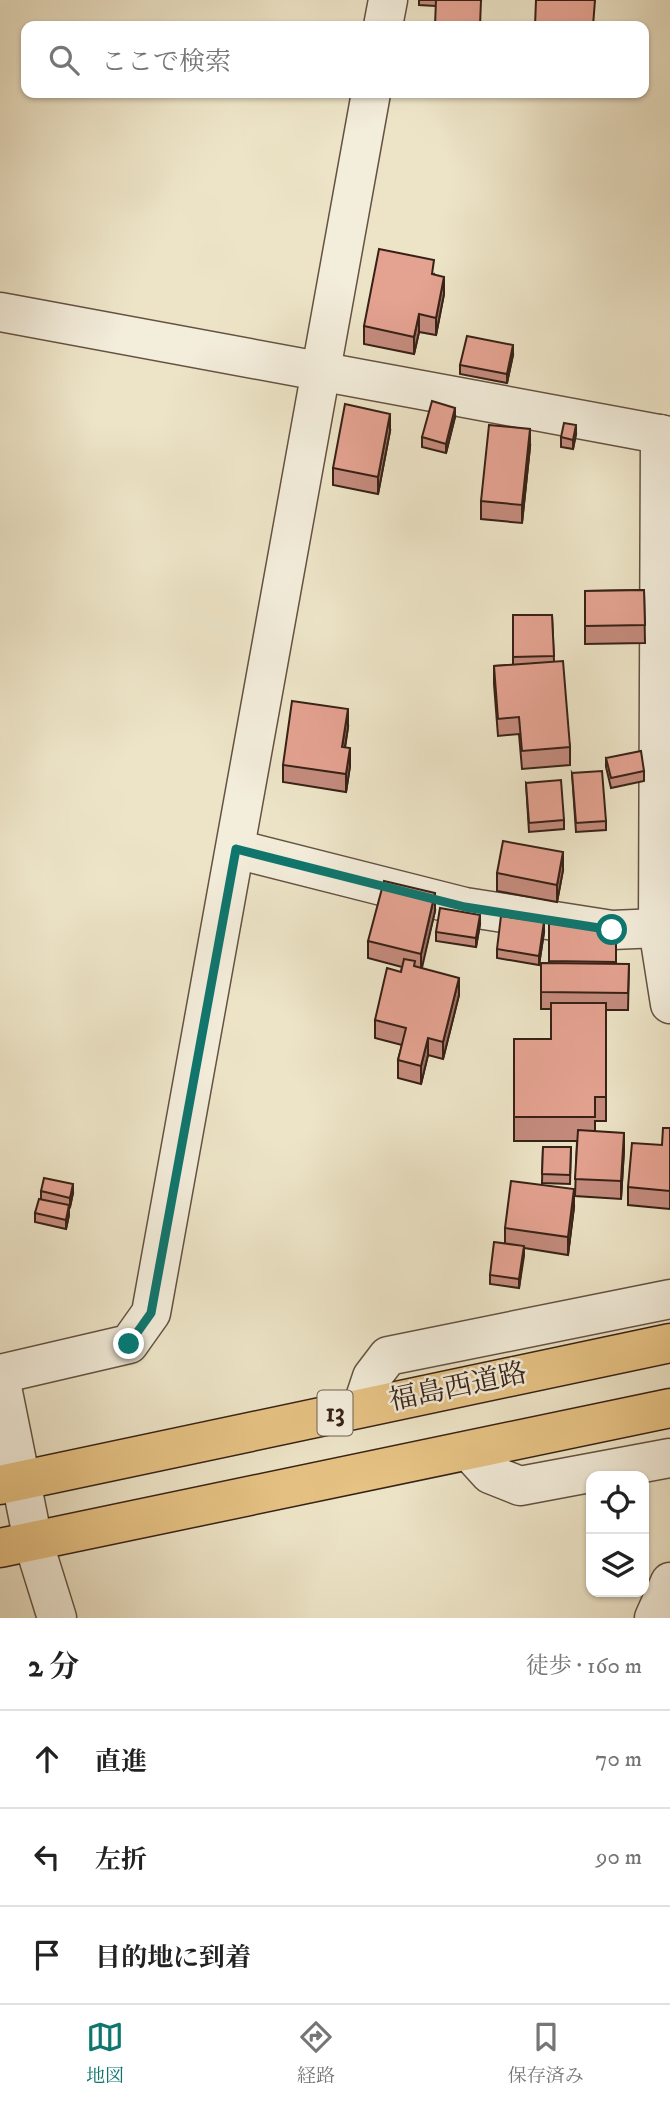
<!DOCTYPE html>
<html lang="ja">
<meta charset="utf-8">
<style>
body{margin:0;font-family:"IM FELL DW Pica","Noto Serif JP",serif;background:#f2f2f2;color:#222}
.controls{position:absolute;right:21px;bottom:21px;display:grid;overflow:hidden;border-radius:14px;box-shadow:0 2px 5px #0004}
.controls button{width:63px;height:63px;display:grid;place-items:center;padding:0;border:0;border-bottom:2px solid #e0e0e0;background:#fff;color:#222;font:35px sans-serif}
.stop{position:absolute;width:21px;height:21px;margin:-16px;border:5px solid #0f766e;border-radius:50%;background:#fff}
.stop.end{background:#0f766e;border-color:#fff;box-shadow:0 2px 7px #0008}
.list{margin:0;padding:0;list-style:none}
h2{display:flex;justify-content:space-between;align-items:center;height:91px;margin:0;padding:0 28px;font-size:30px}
h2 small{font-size:23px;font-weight:400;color:#767676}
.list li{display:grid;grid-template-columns:46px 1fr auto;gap:21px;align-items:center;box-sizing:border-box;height:98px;padding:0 28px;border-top:2px solid #e0e0e0}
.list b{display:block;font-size:26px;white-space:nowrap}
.list em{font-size:23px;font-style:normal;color:#767676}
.icon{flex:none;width:38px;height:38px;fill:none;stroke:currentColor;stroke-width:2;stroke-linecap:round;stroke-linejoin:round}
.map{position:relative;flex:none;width:670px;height:1618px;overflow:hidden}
.search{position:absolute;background:#fff;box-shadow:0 2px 5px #0004;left:21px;right:21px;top:21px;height:77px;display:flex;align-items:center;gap:18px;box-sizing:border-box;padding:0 24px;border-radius:14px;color:#767676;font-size:26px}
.sheet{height:385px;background:#fff}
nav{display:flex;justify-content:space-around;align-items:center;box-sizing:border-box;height:98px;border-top:2px solid #e0e0e0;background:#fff;font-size:19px;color:#767676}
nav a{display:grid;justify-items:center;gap:4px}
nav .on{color:#0f766e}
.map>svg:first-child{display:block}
</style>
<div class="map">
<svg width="670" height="1618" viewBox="0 0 670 1618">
<rect width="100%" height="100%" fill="#ede4c7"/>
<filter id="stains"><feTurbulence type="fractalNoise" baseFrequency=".00286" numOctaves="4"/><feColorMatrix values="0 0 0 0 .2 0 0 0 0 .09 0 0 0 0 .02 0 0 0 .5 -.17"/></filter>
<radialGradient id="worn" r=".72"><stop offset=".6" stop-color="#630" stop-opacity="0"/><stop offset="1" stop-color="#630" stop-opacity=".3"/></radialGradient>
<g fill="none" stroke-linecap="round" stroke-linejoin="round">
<g stroke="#645242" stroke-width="41">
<g id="street">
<polyline points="383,26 388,0"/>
<polyline points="0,312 670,436"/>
<polyline points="660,434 658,928 670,1004"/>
<polyline points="236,849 465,907 612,930 658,928"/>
<polyline points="0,1374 129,1344 151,1313 371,93"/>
<polyline points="0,1377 33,1541 57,1618"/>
<polyline points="362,1407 372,1377 388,1356 670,1299"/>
<polyline points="470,1452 490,1474 520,1486 670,1458"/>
<polyline points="654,1618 670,1582"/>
</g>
</g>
<g stroke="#372116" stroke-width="41">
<g id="highway">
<polyline points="0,1485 670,1343"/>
<polyline points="0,1548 670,1408"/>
</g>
</g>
<use href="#street" stroke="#f3eddb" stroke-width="38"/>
<use href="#highway" stroke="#e6c284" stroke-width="38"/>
</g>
<g fill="#c48b7d" stroke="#372116" stroke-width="2">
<polygon points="419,0 482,0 436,6 419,5"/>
<polygon points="434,274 444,294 436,335 419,332 414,354 364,344 364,326"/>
<polygon points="513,355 507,383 460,374 460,365"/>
<polygon points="455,417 446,453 422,447 422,437"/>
<polygon points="390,431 378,494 333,485 333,468"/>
<polygon points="576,434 573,449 561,447 561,437"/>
<polygon points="530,447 522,523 481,519 481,501"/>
<polygon points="644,590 645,643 585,644 585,591"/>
<polygon points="513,615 552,615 554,661 570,747 570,765 522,769 519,734 498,736 494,684 494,666 513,665"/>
<polygon points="348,727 345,748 350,766 346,792 283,782 283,765"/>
<polygon points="606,758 644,771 644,781 611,788 606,767"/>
<polygon points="572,773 606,821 606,830 576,832"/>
<polygon points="526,783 564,820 564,829 529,832"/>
<polygon points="563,870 557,902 497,891 497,873"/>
<polygon points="435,911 421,968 459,995 443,1059 428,1055 421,1084 398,1078 398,1060 402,1045 375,1038 375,1020 401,972 402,967 368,958 368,941"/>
<polygon points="480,924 476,947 436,941 436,932"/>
<polygon points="549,924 616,924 616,964 629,964 628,1010 606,1010 606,1121 595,1121 595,1131 624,1150 621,1199 575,1196 577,1141 514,1141 514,1039 551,1039 551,1009 541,1009 541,963 549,963"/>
<polygon points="544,932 539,965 497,958 497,949"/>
<polygon points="670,1128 670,1209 628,1205 628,1187 662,1145"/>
<polygon points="543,1147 571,1147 570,1184 542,1183"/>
<polygon points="41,1191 73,1193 70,1207 69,1206 69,1215 66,1229 35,1222 35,1213 41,1199"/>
<polygon points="574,1207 568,1255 524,1248 519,1288 490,1284 490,1275 505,1244 505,1228"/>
</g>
<g fill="#a07166" stroke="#372116" stroke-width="2">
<polygon points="444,277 444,294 436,335 436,318"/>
<polygon points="419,314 419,332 414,354 414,337"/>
<polygon points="513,345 513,355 507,383 507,374"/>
<polygon points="455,408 455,417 446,453 446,444"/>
<polygon points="390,414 390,431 378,494 378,477"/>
<polygon points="576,425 576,434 573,449 573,440"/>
<polygon points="530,429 530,447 522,523 522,505"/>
<polygon points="348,709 348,727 342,765 342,747"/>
<polygon points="350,748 350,766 346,792 346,774"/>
<polygon points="563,852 563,870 557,902 557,885"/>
<polygon points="435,893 435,911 421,972 421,954"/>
<polygon points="480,915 480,924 476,947 476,938"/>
<polygon points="544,922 544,932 539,965 539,956"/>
<polygon points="459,978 459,995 443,1059 443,1042"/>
<polygon points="428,1038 428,1055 421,1084 421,1066"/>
<polygon points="624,1133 624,1150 621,1199 621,1181"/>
<polygon points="73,1184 73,1193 70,1207 70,1198"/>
<polygon points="574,1189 574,1207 568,1255 568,1237"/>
<polygon points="69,1205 69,1215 66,1229 66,1220"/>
<polygon points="524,1246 524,1256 519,1288 519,1279"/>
</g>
<g fill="#e4a291" stroke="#372116" stroke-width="2">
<polygon points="436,0 481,0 480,26 435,26"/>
<polygon points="536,0 595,0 593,26 535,26"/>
<polygon points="379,249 434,260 432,274 444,277 436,318 419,314 414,337 364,326"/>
<polygon points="467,336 513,345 507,374 460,365"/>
<polygon points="432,401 455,408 446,444 422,437"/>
<polygon points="345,404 390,414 378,477 333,468"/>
<polygon points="564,423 576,425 573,440 561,437"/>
<polygon points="489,425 530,429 522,505 481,501"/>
<polygon points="644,590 645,625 585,626 585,591"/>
<polygon points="513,615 552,615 554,656 513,657"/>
<polygon points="563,661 570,747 522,751 519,717 498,719 494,666"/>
<polygon points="292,701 348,709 342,747 350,748 346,774 283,765"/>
<polygon points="641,751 644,771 611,778 606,758"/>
<polygon points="602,771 606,821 576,823 572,773"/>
<polygon points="561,780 564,820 529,823 526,783"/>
<polygon points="503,841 563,852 557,885 497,873"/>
<polygon points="384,881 435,893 421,954 368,941"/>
<polygon points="440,908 480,915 476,938 436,932"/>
<polygon points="501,916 544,922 539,956 497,949"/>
<polygon points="549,924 616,924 616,962 549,961"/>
<polygon points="404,959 415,961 414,966 459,978 443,1042 428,1038 421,1066 398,1060 406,1028 375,1020 387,968 401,972"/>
<polygon points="541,963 629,964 628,993 541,992"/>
<polygon points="551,1003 606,1003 606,1097 595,1097 595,1117 514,1117 514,1039 551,1039"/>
<polygon points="663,1128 670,1128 670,1191 628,1187 632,1143 662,1145"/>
<polygon points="578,1130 624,1133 621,1181 575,1179"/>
<polygon points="543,1147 571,1147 570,1175 542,1174"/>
<polygon points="44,1178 73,1184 70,1198 41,1191"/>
<polygon points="511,1181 574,1189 568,1237 505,1228"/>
<polygon points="39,1199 69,1205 66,1220 35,1213"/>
<polygon points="494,1242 524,1246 519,1279 490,1275"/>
</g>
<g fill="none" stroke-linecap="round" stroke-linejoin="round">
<polyline stroke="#0f766e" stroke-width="9" points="129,1344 151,1313 236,849 465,907 612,930"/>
</g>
<g text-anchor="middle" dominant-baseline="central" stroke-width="5" stroke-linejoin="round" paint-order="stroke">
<rect fill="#f3eddb" stroke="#6f5e51" stroke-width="2" x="317.5" y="1390.5" width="35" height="45" rx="5"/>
<g font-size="26" font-weight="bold" fill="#372116">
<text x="335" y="1413">13</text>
</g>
<g font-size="28" fill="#372116" stroke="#f3eddb">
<text transform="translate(458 1387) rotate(-12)">福島西道路</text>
</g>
</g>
<rect width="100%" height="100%" filter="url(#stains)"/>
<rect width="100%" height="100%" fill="url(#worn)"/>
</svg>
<div class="controls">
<button><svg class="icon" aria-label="locate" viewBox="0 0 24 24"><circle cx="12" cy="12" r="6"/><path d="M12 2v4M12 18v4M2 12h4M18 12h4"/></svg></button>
<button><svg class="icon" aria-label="layers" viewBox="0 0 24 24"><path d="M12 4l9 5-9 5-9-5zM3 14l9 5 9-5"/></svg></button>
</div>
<div class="stop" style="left:612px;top:930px"></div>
<div class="stop end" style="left:129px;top:1344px"></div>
<div class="search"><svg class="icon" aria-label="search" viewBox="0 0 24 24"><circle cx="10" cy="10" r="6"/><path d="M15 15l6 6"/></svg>ここで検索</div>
</div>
<section class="sheet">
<h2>2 分<small>徒歩 · 160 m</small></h2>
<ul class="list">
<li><svg class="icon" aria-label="ahead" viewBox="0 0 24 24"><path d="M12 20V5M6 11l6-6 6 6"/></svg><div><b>直進</b></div><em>70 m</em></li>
<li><svg class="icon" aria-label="left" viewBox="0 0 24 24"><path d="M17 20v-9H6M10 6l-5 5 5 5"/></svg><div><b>左折</b></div><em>90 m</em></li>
<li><svg class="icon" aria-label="arrive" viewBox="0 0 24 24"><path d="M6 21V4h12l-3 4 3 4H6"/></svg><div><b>目的地に到着</b></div></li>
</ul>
</section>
<nav>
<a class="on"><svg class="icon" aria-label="map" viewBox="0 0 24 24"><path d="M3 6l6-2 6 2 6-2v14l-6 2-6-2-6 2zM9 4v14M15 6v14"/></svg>地図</a>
<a><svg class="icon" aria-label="directions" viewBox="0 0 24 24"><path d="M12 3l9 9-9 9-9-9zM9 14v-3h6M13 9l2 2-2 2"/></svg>経路</a>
<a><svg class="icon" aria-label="saved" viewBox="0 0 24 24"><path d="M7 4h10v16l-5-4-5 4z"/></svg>保存済み</a>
</nav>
